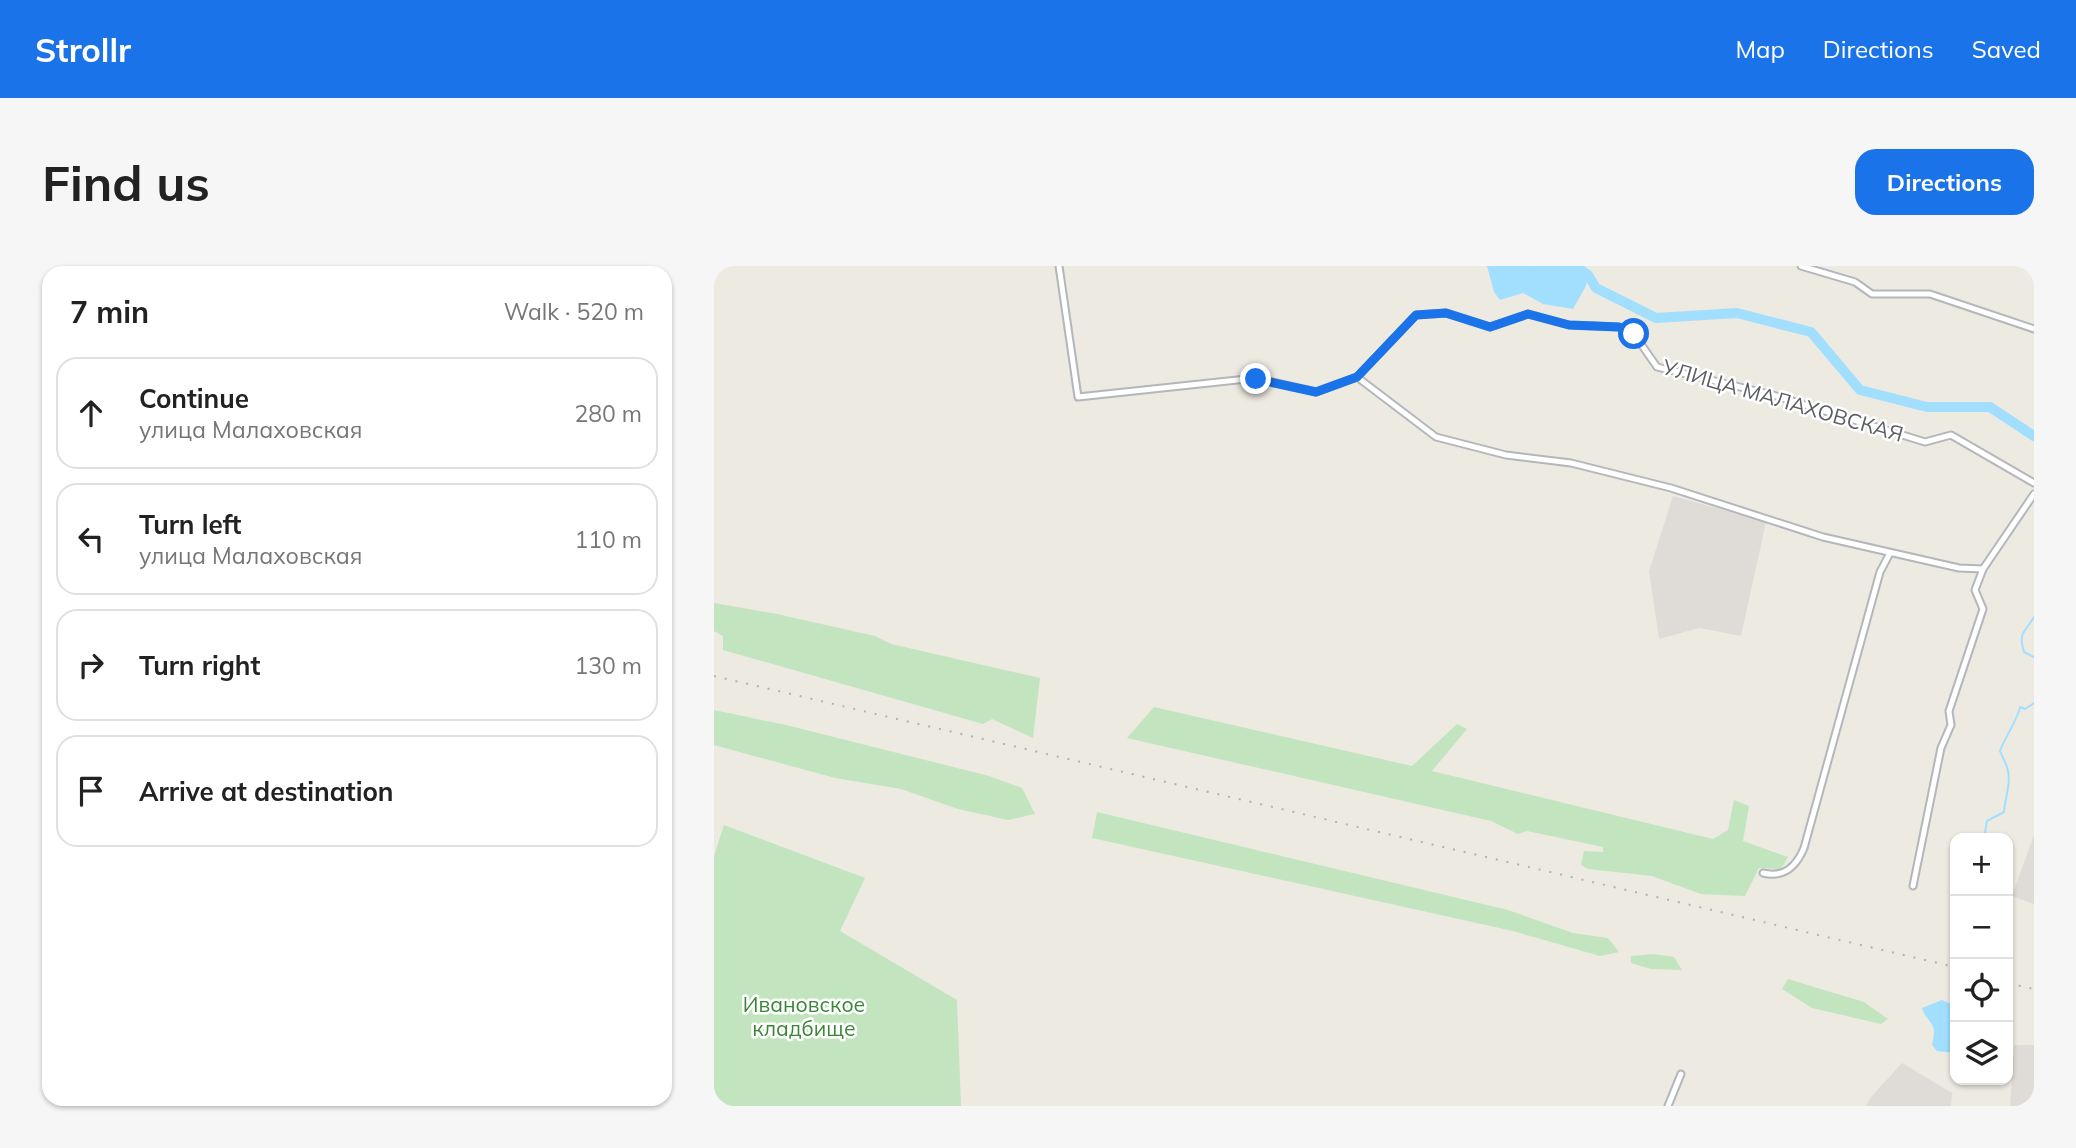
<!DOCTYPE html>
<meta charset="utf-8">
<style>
body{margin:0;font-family:Mulish,sans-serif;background:#f6f6f6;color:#222}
.controls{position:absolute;right:21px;bottom:21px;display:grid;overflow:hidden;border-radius:14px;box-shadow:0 2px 5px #0004}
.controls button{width:63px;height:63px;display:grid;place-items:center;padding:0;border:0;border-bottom:2px solid #e0e0e0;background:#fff;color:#222;font:35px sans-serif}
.stop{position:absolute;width:21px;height:21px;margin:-16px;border:5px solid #1a73e8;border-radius:50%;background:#fff}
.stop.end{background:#1a73e8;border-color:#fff;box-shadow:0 2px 7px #0008}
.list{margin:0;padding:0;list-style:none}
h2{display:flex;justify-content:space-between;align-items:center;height:91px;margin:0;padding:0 28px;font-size:30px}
h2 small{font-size:23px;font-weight:400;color:#767676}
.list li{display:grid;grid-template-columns:46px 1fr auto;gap:21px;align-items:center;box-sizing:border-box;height:112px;margin:0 14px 14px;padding:0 14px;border:2px solid #e0e0e0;border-radius:21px}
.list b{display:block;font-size:26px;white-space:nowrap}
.list p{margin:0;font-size:23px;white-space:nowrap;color:#767676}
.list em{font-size:23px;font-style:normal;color:#767676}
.icon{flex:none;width:38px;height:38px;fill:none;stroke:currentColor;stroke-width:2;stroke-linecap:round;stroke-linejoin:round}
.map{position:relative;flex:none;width:1320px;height:840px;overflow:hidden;border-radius:21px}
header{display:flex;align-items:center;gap:42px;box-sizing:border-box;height:98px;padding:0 35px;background:#1a73e8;color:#fff}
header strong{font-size:33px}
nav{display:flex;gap:38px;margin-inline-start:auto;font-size:24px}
.intro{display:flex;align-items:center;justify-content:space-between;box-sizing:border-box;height:168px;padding:0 42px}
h1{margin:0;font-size:49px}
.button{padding:18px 32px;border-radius:21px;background:#1a73e8;color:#fff;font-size:24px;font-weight:700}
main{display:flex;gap:42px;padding:0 42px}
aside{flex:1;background:#fff;border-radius:21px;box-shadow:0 2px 5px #0004}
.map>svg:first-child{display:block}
</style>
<header>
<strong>Strollr</strong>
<nav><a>Map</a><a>Directions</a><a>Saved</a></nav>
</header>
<div class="intro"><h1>Find us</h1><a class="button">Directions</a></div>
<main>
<aside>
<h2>7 min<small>Walk · 520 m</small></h2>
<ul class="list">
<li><svg class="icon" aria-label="ahead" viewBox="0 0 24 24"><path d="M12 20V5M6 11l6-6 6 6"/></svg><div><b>Continue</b><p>улица Малаховская</p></div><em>280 m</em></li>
<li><svg class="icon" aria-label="left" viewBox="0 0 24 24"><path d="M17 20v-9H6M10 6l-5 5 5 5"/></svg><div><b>Turn left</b><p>улица Малаховская</p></div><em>110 m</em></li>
<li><svg class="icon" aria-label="right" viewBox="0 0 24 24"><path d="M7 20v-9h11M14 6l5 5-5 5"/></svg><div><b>Turn right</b></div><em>130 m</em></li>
<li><svg class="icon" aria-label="arrive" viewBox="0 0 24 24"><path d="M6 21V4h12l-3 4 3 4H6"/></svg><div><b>Arrive at destination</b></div></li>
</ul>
</aside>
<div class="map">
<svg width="1320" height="840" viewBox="0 0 1320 840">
<rect width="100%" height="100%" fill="#edeae2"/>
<g fill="#dfdcd7">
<polygon points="959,230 1052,256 1027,370 985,362 945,373 935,305"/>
<polygon points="1320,569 1320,638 1298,630"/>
<polygon points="1300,779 1320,779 1320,840 1296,840"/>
<polygon points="1188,797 1238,827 1237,840 1152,840 1158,830"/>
</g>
<g fill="#c2e5bf">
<polygon points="0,337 63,348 161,370 177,378 326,412 319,472 278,453 269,458 9,384 9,370 0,365"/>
<polygon points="440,441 698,500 743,458 753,463 718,505 999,573 1014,564 1020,534 1035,540 1029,575 1074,591 1067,603 1045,602 1031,630 987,628 938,610 874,603 867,599 870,585 889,586 889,581 813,565 804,568 777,555 413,472"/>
<polygon points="0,444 72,459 275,510 308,522 321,548 294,554 244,543 187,523 121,512 0,479"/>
<polygon points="383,546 794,644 859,667 894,672 905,686 886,690 799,665 378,572"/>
<polygon points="10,559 151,612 126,665 243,734 247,840 0,840 0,590"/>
<polygon points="940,688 960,691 968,704 937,703 917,697 917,690"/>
<polygon points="1074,713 1150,736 1174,753 1167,758 1098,742 1068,723"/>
</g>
<g fill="#a2dffe">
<polygon points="773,0 862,0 874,9 872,20 859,43 829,38 809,27 786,34 780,26"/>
<path d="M 1228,734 L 1241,740 L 1241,787 L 1223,785 L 1218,779 C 1224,754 1215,761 1208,742 Z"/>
</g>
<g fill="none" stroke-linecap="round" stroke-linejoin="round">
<g stroke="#a2dffe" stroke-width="2">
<path d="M 1320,351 C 1311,367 1304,365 1310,386 L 1320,391"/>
<path d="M 1270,572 L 1273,555 L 1290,546 C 1291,531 1298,516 1293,501 C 1291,495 1288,491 1286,485 C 1290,473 1305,451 1306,441 L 1311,443 L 1320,437"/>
</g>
<g stroke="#a2dffe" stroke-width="10">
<polyline points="818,0 821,2 825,0"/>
<polyline points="862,0 874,9 882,22 942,52 1023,47 1097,66 1146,124 1213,141 1276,141 1320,170"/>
</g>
<g stroke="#b3b6ba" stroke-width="9">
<g id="minor">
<polyline points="345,0 364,131 542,112 602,126 643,111 722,171 792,189 857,197 957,222 1109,271 1245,302 1269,303 1320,228"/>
<polyline points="1087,0 1141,16 1158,28 1216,28 1320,63"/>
<polyline points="643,111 702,49 732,47 776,61 814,48 855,59 905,61 920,68 943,101 1059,129 1211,176 1237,169 1320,217"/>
<path d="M 1049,607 C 1070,612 1082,601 1090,582 L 1166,306 L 1176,287"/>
<polyline points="1199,620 1227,482 1237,459 1235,445 1269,343 1261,324 1269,303"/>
<polyline points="954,840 967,808"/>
</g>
</g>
<use href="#minor" stroke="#fff" stroke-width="5"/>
<g stroke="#b1b2b3" stroke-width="2" stroke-dasharray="2 9" stroke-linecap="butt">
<polyline points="0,410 1241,701"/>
<polyline points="1294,717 1320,723"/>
</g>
</g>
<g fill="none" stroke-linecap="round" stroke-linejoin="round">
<polyline stroke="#1a73e8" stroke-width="9" points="542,113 602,126 643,111 702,49 732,47 776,61 814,48 855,59 905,61 920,68"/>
</g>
<g text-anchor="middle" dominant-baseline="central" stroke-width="5" stroke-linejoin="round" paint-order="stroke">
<g font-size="21" fill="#5b5f63" stroke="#fff">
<text transform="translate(1069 134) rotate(16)">УЛИЦА МАЛАХОВСКАЯ</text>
</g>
<g font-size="21" fill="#3a8636" stroke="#fff">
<text x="90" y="738">Ивановское<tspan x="90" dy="24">кладбище</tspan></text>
</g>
</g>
</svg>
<div class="controls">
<button>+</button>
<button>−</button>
<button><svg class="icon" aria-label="locate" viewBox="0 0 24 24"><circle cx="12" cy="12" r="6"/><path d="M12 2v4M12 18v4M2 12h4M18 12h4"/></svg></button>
<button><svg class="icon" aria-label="layers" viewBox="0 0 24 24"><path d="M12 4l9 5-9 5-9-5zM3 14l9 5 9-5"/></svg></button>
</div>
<div class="stop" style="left:920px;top:68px"></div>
<div class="stop end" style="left:542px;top:113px"></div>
</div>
</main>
